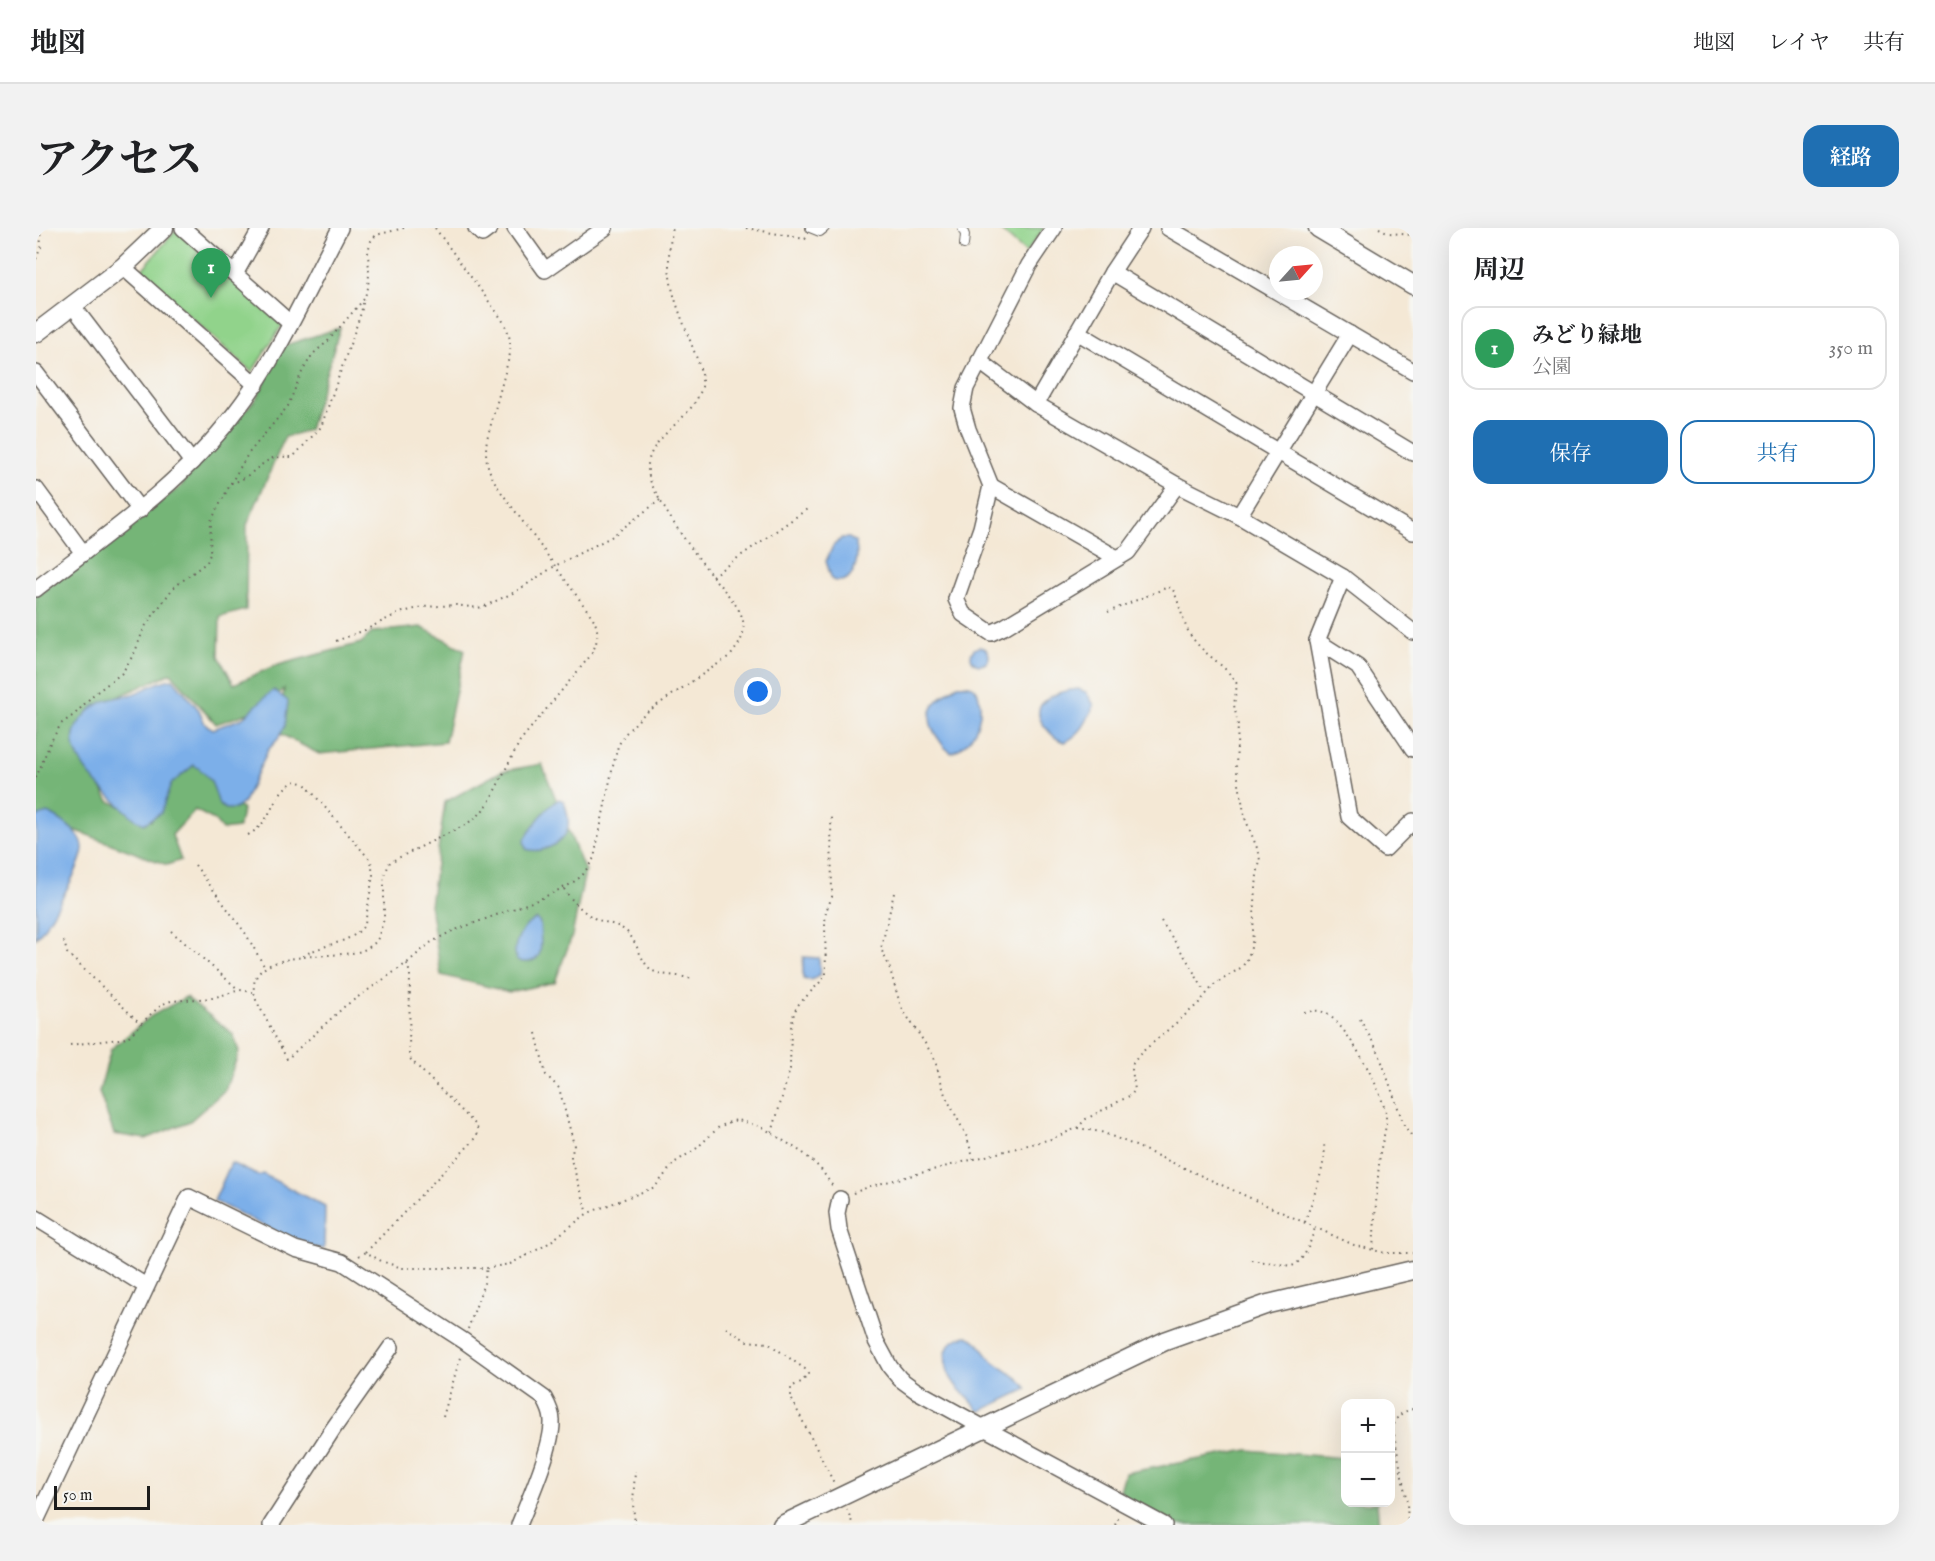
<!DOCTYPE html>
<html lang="ja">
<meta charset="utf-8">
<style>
body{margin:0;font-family:"IM FELL English","Noto Serif JP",serif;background:#f2f2f2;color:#202124}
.controls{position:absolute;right:18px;bottom:18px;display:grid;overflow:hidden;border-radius:12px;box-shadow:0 6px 24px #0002}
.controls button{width:54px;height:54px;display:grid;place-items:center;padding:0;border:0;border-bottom:2px solid #e0e0e0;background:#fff;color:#202124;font:30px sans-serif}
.compass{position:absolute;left:1233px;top:18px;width:54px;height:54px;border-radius:50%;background:#fff;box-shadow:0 6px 24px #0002;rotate:63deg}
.scale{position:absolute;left:18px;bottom:15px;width:96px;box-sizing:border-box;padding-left:6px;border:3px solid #1c1c1c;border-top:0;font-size:16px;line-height:21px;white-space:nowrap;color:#1c1c1c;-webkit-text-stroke:4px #f6f6f2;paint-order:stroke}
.you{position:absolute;left:722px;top:464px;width:21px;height:21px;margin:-15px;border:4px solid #fff;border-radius:50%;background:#1a73e8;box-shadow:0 0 0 9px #1a73e833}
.badge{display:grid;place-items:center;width:39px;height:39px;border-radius:50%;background:#1f6fb2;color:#fff;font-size:20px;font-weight:700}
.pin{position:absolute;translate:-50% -50px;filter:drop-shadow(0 2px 3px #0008)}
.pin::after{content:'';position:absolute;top:32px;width:21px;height:18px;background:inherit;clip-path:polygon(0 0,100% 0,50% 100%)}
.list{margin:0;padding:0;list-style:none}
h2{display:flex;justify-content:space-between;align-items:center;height:78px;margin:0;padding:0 24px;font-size:26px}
h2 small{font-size:20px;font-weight:400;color:#757577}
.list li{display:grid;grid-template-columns:39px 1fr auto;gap:18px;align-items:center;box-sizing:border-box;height:84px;margin:0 12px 12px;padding:0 12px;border:2px solid #e0e0e0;border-radius:18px}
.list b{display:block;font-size:22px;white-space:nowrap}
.list p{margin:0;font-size:20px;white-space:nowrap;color:#757577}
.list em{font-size:20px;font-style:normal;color:#757577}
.actions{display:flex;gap:12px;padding:18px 24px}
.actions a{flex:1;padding:14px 0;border:2px solid #1f6fb2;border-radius:18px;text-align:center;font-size:21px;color:#1f6fb2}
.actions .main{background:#1f6fb2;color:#fff}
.map{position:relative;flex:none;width:1377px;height:1297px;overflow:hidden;border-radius:18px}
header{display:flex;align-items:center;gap:36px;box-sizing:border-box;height:84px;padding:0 30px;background:#fff;border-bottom:2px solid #e0e0e0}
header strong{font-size:28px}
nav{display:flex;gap:33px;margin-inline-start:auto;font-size:21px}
.intro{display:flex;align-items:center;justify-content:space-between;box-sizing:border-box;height:144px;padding:0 36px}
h1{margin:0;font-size:42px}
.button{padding:15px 27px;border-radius:18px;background:#1f6fb2;color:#fff;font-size:21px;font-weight:700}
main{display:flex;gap:36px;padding:0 36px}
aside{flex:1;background:#fff;border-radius:18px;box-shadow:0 6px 24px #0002}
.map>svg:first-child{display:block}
</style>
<header>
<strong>地図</strong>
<nav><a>地図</a><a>レイヤ</a><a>共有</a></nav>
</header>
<div class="intro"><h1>アクセス</h1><a class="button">経路</a></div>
<main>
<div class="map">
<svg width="1377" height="1297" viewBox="0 0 1377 1297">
<rect width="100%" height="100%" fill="#f6f6f2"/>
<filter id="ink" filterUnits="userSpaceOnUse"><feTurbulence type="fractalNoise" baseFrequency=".0167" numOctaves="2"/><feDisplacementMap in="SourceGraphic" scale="12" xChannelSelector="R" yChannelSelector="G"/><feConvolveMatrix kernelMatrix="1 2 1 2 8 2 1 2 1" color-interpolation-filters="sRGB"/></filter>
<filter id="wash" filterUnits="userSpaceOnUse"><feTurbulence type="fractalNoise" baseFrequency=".008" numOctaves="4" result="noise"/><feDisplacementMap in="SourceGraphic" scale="24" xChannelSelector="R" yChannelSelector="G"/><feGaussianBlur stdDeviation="1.35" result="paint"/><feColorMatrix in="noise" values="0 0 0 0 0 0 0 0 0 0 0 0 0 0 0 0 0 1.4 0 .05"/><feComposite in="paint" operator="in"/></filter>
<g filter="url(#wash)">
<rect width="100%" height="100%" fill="#f4e8d5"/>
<g fill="#91d38b" stroke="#567854" stroke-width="1.5">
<polygon points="962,0 1008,0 990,25"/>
<polygon points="140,2 247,96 216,144 104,44"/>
</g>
<g fill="#74b577" stroke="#48684a" stroke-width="1.5">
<polygon points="304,100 273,202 249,209 211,297 210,382 184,389 183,428 198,456 238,438 325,415 337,404 385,399 429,422 409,514 283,526 243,505 248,461 227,480 180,496 135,445 77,471 37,513 73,573 115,593 134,554 160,533 180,550 189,574 207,581 202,600 186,602 178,592 159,582 136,607 145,632 131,637 4,589 0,593 0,368 144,259 221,169 246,118"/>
<polygon points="506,536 549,644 536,708 519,754 473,764 405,747 394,677 409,574 466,543"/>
<polygon points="150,769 197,806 203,824 189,862 154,893 110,911 78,906 63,864 75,821 115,788"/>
<polygon points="1212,1222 1309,1230 1310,1274 1341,1275 1343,1297 1108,1297 1084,1262 1089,1245"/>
</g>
<g fill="#7cafe9" stroke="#4c6682" stroke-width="1.5">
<path d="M 806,310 L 813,310 L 819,314 C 825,330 818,359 796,352 L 790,333 L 797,318 Z"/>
<circle cx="944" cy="428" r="9"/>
<path d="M 137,451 L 163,482 L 169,496 L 177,501 L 207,490 L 228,470 L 238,462 L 252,473 L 249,498 L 242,511 L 232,522 L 208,574 L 199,581 L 190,581 L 183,577 C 177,557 176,549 158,537 L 135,556 L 125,585 L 108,596 L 100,592 C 78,571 16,525 45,492 C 51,485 57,478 66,474 C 74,470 84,469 93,467 C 109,463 121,452 137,451 Z"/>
<path d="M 922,457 C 927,457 932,456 936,458 C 941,460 942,465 943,470 C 948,492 937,515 916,525 C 908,521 905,514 900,507 C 884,483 903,469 922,457 Z"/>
<path d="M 1042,461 L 1050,464 L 1058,477 C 1051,493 1046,506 1029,514 C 1020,512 1016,507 1010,500 C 988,475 1021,463 1042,461 Z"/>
<path d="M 523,571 L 528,573 C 535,594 536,609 514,619 C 506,623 499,624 490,621 L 488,613 C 498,597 507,582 523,571 Z"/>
<path d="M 11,585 C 22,589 47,606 47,619 C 48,635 12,697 0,710 L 0,589 Z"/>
<path d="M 500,691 L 504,695 C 504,715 512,739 481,733 C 474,719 486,697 500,691 Z"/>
<path d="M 767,729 L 783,730 L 784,747 C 779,752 774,753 767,751 Z"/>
<polygon points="195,935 223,948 227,946 289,979 288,1021 268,1018 178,973"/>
<path d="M 931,1108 C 944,1112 946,1122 955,1131 C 966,1142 983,1147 991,1161 L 943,1184 C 938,1173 929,1168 921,1159 C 906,1140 902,1113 931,1108 Z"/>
</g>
</g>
<g filter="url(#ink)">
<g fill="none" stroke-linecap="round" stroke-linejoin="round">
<g stroke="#68635d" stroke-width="10">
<g id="service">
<polyline points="774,0 784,4 789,0"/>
<polyline points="926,0 929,7 928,17"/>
</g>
</g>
<g stroke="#68635d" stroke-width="18">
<g id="minor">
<polyline points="147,0 254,95"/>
<polyline points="440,0 446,6 454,0"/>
<polyline points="479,0 509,42 569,0"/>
<polyline points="1018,0 993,37 930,160 926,180 932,201 955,258 945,300 920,371 927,386 955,405 968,399 1092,324 1141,257"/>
<polyline points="1105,0 1076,44 1000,176 1141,257 1203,288 1307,349 1377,404"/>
<polyline points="1132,0 1377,143"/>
<polyline points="87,39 220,157"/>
<polyline points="1076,44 1377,225"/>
<polyline points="199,46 225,0"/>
<polyline points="36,77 156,234"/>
<polyline points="1041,104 1377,304"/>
<polyline points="943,133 1000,176"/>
<polyline points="0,145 104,282"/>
<polyline points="955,258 1081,330"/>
<polyline points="0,261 47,325"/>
<polyline points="1203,288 1314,106"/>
<polyline points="1307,349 1281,413 1313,589 1349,621 1377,593"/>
<path d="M 0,361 C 70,307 144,257 198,186 C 242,130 271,62 304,0"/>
<polyline points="1281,413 1322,439 1377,521"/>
<polyline points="804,971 801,985 803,1001 840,1113 854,1139 864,1151 879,1162 948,1200 1128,1297"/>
<polyline points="0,990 110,1058"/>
<path d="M 0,1293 L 153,969 L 259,1021 L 306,1034 L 428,1113 L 508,1170 C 512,1177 516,1185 516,1193 C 517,1218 493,1272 483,1297"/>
<polyline points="235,1297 297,1201 355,1119"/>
</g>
</g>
<g stroke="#68635d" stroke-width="21">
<g id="tertiary">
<polyline points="1282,0 1377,57"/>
<polyline points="0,105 87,39 128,0"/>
<polyline points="746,1297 1129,1113 1232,1076 1377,1042"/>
</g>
</g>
<g stroke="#68635d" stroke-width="2" stroke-dasharray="1.5 4.5" stroke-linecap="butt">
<path d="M 399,0 L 465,90 C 473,103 475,111 474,126 L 451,211 C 448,232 452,243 463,261 L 557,390 C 564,404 562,413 555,427 L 484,513 L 452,576 L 442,588 L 429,597 L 354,634 L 348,648 L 348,691 L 341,713 C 336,717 331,721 325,723 C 298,732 202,718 220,772 L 251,831 L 309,778 L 371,735 L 394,715 L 414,704 L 504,671 L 533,657 L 546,648 L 558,630 L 577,538 L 582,518 L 588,507 L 608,486 L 695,427 C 704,415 711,405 706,389 C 700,373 684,359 674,345 C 653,318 631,288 616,257 C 598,217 644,201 661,171 C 663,167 665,163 666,159 C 667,143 660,129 655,115 C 639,72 626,47 637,0"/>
<polyline points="710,0 769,11 772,8"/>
<polyline points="1343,0 1353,5 1377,7"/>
<polyline points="0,31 5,19 4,1 3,0"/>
<path d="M 195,255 C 212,252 221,237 237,230 C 244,228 250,229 257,229 L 285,199 L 325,85 L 328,71"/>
<polyline points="676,348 774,279"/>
<polyline points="300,413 329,402 363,385 387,379 420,377 442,380 449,378 479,364 519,338 575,309 624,272"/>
<polyline points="0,550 14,515 25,496 39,486 57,467 86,445 99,424 108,400 137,360 171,334 174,326 175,293 195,255 212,226 252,178 265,146 276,127 292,113 328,71 332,60 333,46 332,23 335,13 340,7 368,0"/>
<path d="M 212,607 C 240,592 234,564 260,553 L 269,556 L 335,633 L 337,647 L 329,696 C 316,717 286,715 267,728"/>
<polyline points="159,637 210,706 228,738"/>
<path d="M 528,661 C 535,672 547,684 558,690 C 570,696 582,695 592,705 C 602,715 605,736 617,743 C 628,749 645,746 658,752"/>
<polyline points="858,665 845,721 853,738 865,779 898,829 909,867 930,907 938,932"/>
<polyline points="1125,693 1151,732 1169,764"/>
<polyline points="135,703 203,762"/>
<polyline points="28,713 31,725 105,796"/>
<path d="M 1268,784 C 1277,783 1283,781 1291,786 C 1312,799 1348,864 1350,889 C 1351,901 1346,913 1344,925 C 1341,957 1339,990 1337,1022"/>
<polyline points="1324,791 1342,823 1368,897 1377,910"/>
<polyline points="500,805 510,847 523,860 536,909 538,918 535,928 535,932 552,985"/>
<polyline points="34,817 91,810 115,786 127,776 135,773 176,770 204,762 217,764"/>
<path d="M 1041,900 L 1050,891 L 1095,867 L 1099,862 L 1096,842 L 1097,835 L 1105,825 L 1162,776 L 1178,757 L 1206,739 L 1212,730 L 1216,716 L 1221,647 L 1224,633 L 1223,625 L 1209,590 L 1200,538 L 1202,497 L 1198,477 L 1201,456 C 1190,437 1171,429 1158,412 C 1146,398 1145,376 1136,360 L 1132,359 L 1072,384"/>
<polyline points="736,905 754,841 755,799 758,785 762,777 790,748 789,695 790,683 796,669 795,589"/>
<polyline points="817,965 835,958 1015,911 1041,900 1065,904 1093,915 1318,1017 1349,1025 1377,1025"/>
<path d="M 1269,994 C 1274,977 1292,934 1288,917"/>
<polyline points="330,1024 441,909 442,902 440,897 375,832 373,826 374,746 371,735"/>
<polyline points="323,1028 330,1024 345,1033 366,1040 451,1040 474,1036 510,1017 552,985 619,959 638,935 661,920 683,899 696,893 702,892 726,899 767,925 784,940 798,960"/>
<path d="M 1215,1032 L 1256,1038 C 1270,1032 1274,1014 1279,1000"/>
<polyline points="690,1100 711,1113 732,1115 769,1141 772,1146 767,1153 755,1159 755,1170 798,1255"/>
<polyline points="432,1101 448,1055 451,1040"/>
<polyline points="407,1189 425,1126"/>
<polyline points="811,1281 817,1297"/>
<polyline points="599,1297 597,1276 599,1243"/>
<polyline points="1079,1297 1083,1289"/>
<path d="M 1372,1297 L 1371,1275 L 1357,1201 C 1359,1189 1365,1184 1377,1181"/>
</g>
<use href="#service" stroke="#fff" stroke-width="8"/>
<use href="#minor" stroke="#fff" stroke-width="15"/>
<use href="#tertiary" stroke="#fff" stroke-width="18"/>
</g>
</g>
</svg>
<div class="controls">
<button>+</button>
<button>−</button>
</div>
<svg class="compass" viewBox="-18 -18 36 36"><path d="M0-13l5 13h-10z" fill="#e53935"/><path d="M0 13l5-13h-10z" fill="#757577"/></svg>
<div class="scale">50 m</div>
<div class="you"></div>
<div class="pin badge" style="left:175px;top:70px;background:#2e9e5b">1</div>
</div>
<aside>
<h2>周辺<small></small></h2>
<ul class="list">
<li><span class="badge" style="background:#2e9e5b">1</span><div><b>みどり緑地</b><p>公園</p></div><em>350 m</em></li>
</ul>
<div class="actions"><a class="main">保存</a><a>共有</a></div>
</aside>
</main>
